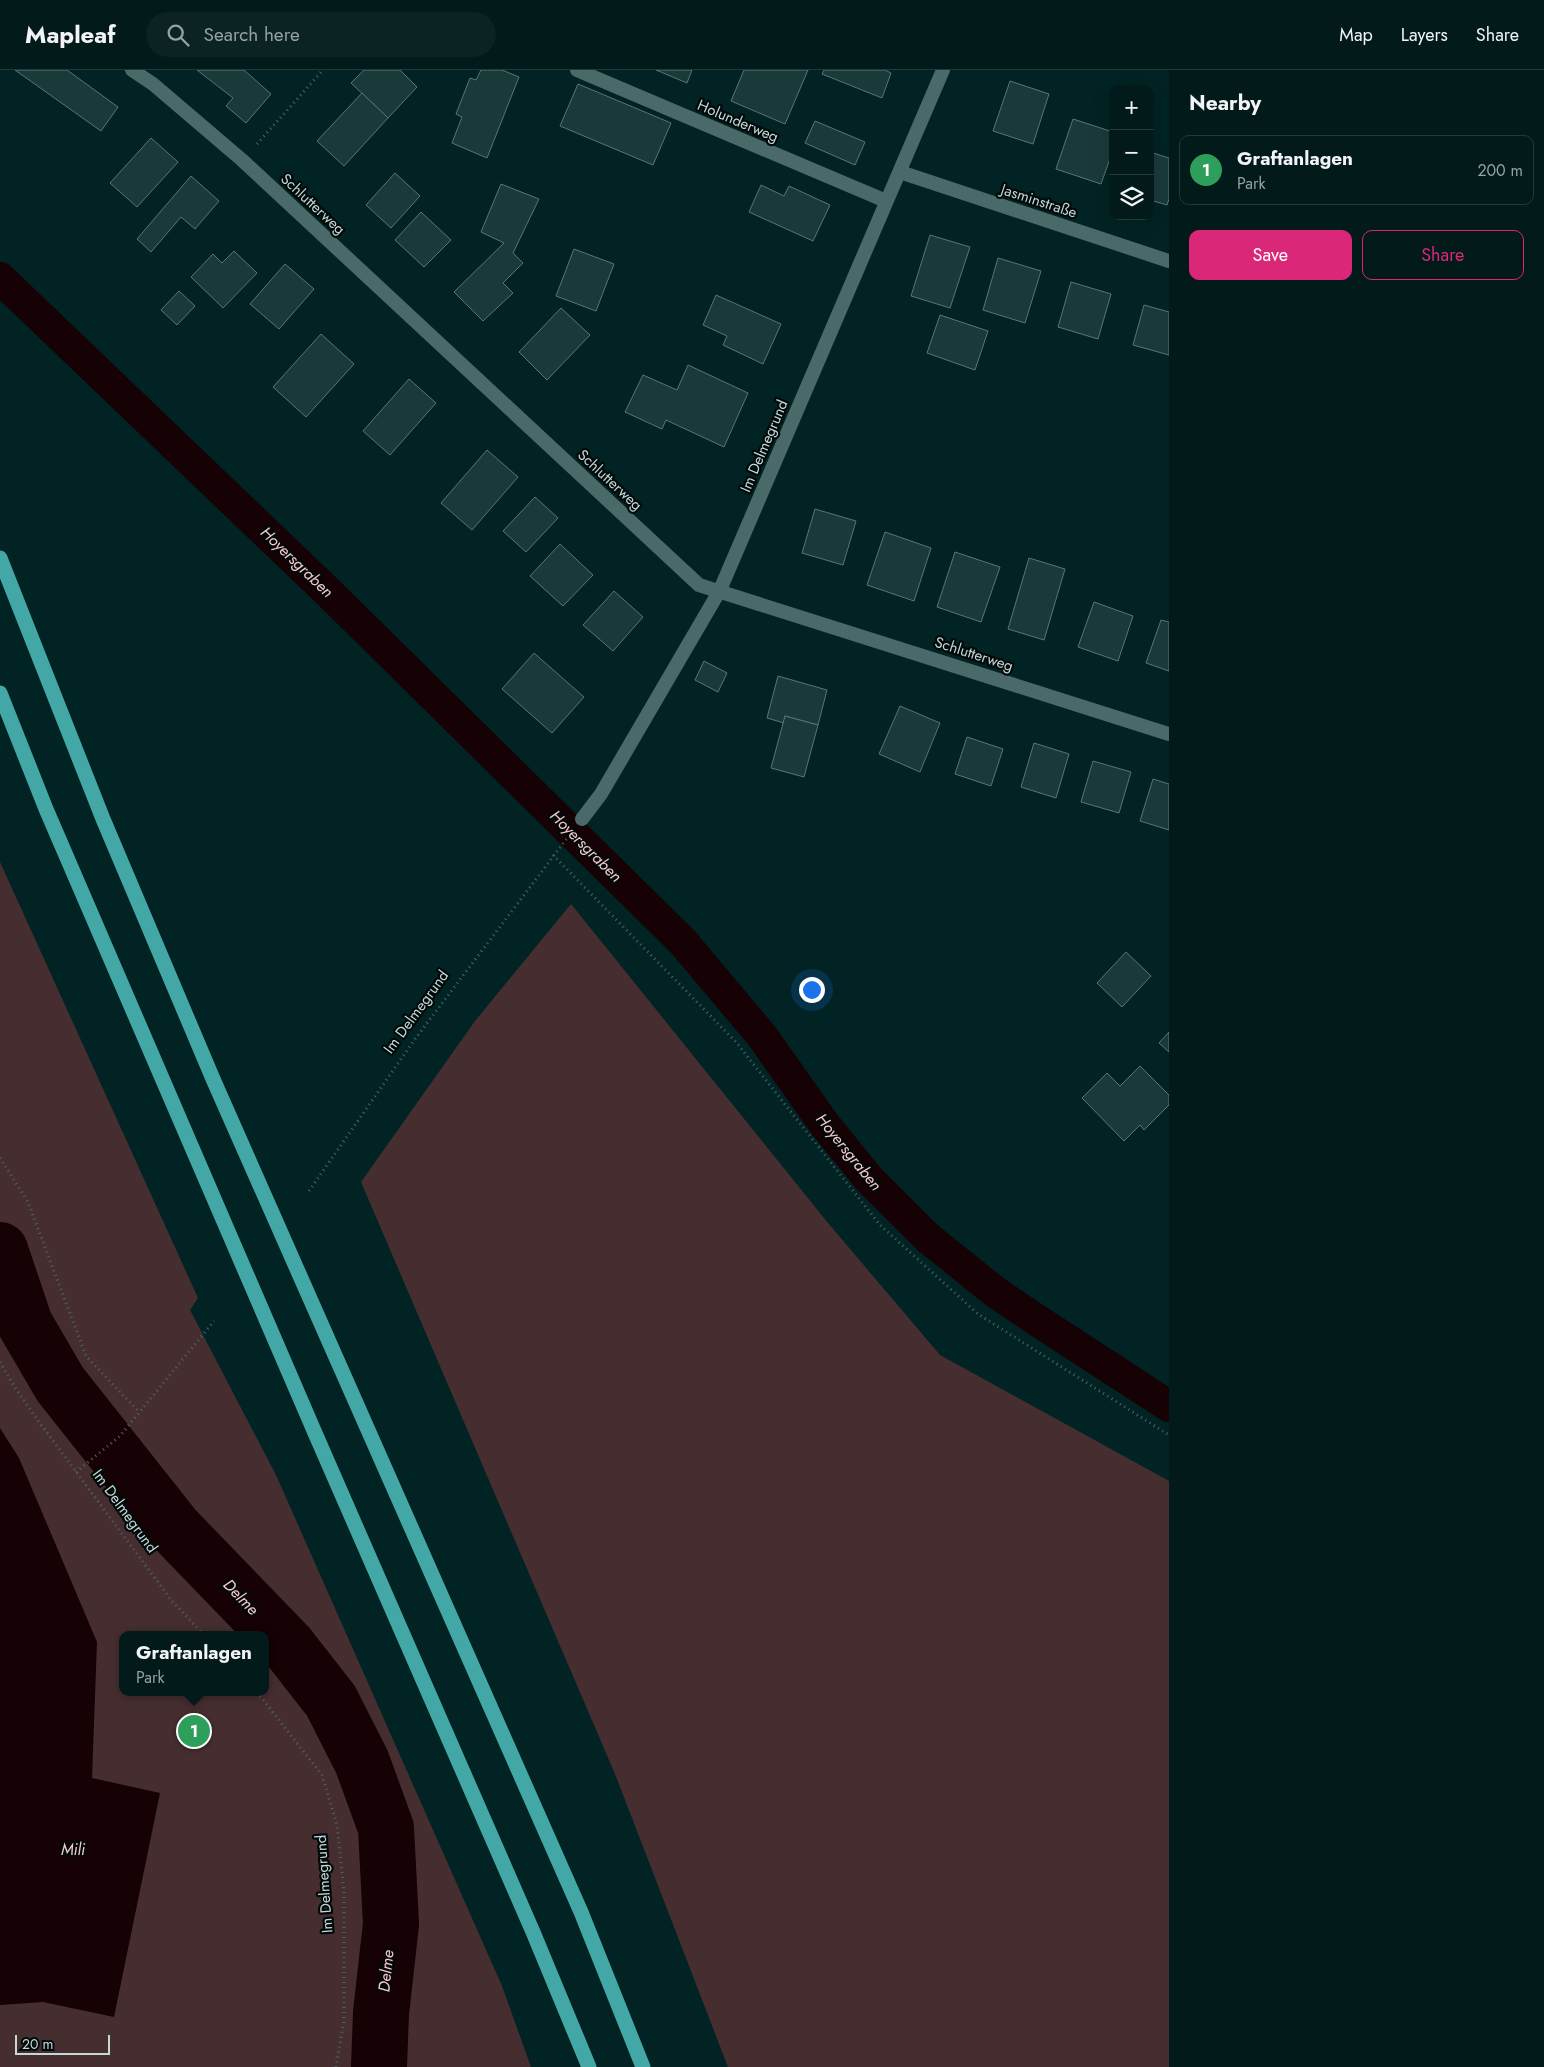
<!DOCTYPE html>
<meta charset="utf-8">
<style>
body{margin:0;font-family:Jost,sans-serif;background:#0c2323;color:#f1f3f6}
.controls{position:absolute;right:15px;top:15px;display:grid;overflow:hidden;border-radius:10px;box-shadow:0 5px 20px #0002}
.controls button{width:45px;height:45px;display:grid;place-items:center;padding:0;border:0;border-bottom:1px solid #233839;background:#021a1a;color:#f1f3f6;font:25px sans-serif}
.scale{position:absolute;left:15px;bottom:12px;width:95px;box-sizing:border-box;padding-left:5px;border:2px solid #c5d7d6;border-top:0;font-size:14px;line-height:18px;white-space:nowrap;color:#c5d7d6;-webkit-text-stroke:4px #010a0a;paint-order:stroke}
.you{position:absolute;left:811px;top:919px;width:18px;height:18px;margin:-12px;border:4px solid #fff;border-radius:50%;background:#1a73e8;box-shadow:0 0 0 8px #1a73e833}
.badge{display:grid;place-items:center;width:32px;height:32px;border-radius:50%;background:#db2777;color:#fff;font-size:16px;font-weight:700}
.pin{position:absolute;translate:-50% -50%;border:2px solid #fff;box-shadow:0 1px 5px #0006}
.popup{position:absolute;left:119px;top:1561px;width:150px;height:65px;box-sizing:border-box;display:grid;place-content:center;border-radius:10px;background:#021a1a;filter:drop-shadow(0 1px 4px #0005);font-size:16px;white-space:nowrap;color:#96a1a2}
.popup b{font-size:19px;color:#f1f3f6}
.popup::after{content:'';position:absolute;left:50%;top:100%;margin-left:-10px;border:10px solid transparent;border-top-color:#021a1a}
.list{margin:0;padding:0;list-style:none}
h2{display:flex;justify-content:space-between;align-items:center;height:65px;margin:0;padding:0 20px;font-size:21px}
h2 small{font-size:16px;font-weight:400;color:#96a1a2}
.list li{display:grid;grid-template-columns:32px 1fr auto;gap:15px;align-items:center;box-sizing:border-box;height:70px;margin:0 10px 10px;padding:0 10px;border:1px solid #233839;border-radius:10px}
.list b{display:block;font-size:19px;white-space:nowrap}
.list p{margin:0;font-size:16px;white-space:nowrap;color:#96a1a2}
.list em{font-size:16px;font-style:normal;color:#96a1a2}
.actions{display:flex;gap:10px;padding:15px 20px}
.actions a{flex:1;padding:11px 0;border:1px solid #db2777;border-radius:10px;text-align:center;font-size:18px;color:#db2777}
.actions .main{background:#db2777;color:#fff}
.icon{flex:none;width:28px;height:28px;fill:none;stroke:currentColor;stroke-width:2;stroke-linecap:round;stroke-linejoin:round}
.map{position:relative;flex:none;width:1169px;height:1997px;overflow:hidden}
header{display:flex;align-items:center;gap:30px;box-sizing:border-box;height:70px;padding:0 25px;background:#021a1a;border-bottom:1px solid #233839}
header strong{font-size:24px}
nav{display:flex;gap:28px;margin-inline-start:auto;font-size:18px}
.search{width:350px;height:45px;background:#0c2323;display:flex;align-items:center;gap:12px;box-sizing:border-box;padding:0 18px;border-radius:28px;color:#96a1a2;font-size:19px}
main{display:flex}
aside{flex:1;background:#021a1a}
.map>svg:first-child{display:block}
</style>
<header>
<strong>Mapleaf</strong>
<div class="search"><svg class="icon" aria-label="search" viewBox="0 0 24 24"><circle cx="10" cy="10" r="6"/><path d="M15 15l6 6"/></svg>Search here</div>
<nav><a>Map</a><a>Layers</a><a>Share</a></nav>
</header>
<main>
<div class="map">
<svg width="1169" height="1997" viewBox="0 0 1169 1997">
<rect width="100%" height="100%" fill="#022323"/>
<g fill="#462e30" fill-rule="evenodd">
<path d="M 0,792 L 198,1228 L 190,1240 L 276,1405 L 502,1916 L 531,1997 L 0,1997 ZM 123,1565 L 265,1565 L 265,1622 L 123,1622 Z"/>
<polygon points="571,834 828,1153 940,1285 1169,1411 1169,1997 728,1997 615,1704 361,1112 475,951"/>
</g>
<polygon fill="#160104" points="0,1358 19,1388 97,1572 92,1708 160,1723 114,1947 43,1932 0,1935"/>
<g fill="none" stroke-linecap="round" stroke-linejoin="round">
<polyline stroke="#160104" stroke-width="32" points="0,208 328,522 683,872 762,966 825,1055 869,1109 928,1168 994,1221 1032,1247 1169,1336"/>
<polyline stroke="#160104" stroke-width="56" points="0,1180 25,1254 60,1314 174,1458 288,1576 331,1631 362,1692 386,1758 391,1854 381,1943 379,1997"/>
</g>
<g fill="#1a3a39" stroke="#577776">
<polygon points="15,0 67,0 118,37 101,61"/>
<polygon points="197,0 244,0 271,24 246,53 226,36 233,28"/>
<polygon points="364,0 400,0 417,17 388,48 351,13"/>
<polygon points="481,0 502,0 519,7 487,88 452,73 462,47 456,44 470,8 476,10"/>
<polygon points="656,0 692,0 687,13"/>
<polygon points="744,0 808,0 785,54 731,31"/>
<polygon points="824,0 885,0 891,3 882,28 822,4"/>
<polygon points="1010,11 1049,24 1033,74 993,61"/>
<polygon points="578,14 671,53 653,95 560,56"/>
<polygon points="362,23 388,48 344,96 317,71"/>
<polygon points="1073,49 1113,62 1113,80 1101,114 1056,99"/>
<polygon points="815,51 865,72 855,95 805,73"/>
<polygon points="151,68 178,92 137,137 110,113"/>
<polygon points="1150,82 1169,88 1169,129 1167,135 1150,130"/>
<polygon points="395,103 420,126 391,158 366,135"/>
<polygon points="191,106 219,131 195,159 181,147 151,182 137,169"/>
<polygon points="501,114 539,129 513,183 523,193 503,213 513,223 483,251 454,222 504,173 481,162"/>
<polygon points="761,115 784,126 789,116 830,135 813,171 749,142"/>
<polygon points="421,142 451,170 424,197 395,170"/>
<polygon points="930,165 970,177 950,238 911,226"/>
<polygon points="574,179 614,194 596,241 556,226"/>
<polygon points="234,181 257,203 223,238 191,207 213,184 222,193"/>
<polygon points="998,188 1041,201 1025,253 983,240"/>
<polygon points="285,194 314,219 279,259 250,234"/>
<polygon points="1071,212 1111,224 1098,269 1058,257"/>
<polygon points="179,221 195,236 177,255 161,240"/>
<polygon points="716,225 781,254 763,294 723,275 727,266 703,255"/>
<polygon points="1144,235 1169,242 1169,285 1133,275"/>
<polygon points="561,238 590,265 547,310 519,282"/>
<polygon points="940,245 988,261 975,300 927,283"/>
<polygon points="321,264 354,294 306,347 273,317"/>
<polygon points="688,295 748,323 724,377 666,350 662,359 625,342 643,305 677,320"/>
<polygon points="409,309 436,333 390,385 363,361"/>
<polygon points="487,380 518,407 472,460 441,433"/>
<polygon points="535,427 558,448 526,482 503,461"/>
<polygon points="815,439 856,451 843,495 802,483"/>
<polygon points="885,462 931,478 914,531 867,515"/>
<polygon points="560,474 593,505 563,536 530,506"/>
<polygon points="955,482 1000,497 981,552 937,537"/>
<polygon points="1029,488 1065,499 1044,570 1008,559"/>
<polygon points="614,521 643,547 613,581 583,555"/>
<polygon points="1094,532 1133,546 1118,591 1078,577"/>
<polygon points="1161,550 1169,552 1169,601 1146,593"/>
<polygon points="534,583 584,627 552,663 502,619"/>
<polygon points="704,591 727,603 718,622 695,610"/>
<polygon points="778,606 827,620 818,655 785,646 784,653 767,648"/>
<polygon points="900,636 940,653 920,702 879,684"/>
<polygon points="785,646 818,655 804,707 771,698"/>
<polygon points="967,667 1003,679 991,716 955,704"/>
<polygon points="1034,673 1069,684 1056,728 1021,717"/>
<polygon points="1093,691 1131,702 1119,743 1081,732"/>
<polygon points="1153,709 1169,714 1169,760 1140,751"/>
<polygon points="1126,882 1151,906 1122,937 1097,913"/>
<polygon points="1169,962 1169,982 1159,973"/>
<polygon points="1140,996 1169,1025 1169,1035 1144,1060 1140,1055 1124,1071 1082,1028 1107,1003 1120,1016"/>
</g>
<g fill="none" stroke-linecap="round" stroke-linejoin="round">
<g stroke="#4b6666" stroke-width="3" stroke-dasharray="1 4" stroke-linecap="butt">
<polyline points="257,74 323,0"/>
<polyline points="553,785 736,972 880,1155 978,1244 1169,1365"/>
<polyline points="0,1088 28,1132 86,1286 139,1342"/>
<polyline points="309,1121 415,969 568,767"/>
<polyline points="0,1292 14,1316 36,1348 172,1531 204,1565"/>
<polyline points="76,1402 120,1366 214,1251"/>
<polyline points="257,1622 322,1705 337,1755 344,1822 344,1950 336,1997"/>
</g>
<g stroke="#4a6a69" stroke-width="14">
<polyline points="132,0 153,14 242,90 699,515 1169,664"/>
<polyline points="577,0 886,131"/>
<polyline points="900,102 1169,191"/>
<polyline points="582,749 601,724 720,520 943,0"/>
</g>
<g stroke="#43a7a5" stroke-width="15">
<polyline points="0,488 103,749 213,1009 581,1842 643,1997"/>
<polyline points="0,623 46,739 315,1363 533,1862 589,1997"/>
</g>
</g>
<g text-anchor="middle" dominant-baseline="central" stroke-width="4.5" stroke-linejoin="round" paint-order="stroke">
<g font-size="15" fill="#c5d7d6" stroke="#010a0a">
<text transform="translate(738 51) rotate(23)">Holunderweg</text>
<text transform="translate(1039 131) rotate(18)">Jasminstraße</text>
<text transform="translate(313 134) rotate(43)">Schlutterweg</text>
<text transform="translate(764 376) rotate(-67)">Im Delmegrund</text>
<text transform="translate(610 410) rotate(43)">Schlutterweg</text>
<text transform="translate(974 584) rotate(18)">Schlutterweg</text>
<text transform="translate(416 942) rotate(-54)">Im Delmegrund</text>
<text transform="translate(125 1441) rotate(54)">Im Delmegrund</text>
<text transform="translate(324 1814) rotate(-94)">Im Delmegrund</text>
</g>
<g font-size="16" font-style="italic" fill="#fbc7cb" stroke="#010a0a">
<text transform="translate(297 492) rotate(44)">Hoyersgraben</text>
<text transform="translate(586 776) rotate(45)">Hoyersgraben</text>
<text transform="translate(849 1082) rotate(51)">Hoyersgraben</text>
<text transform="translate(241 1527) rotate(46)">Delme</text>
<text x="73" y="1779">Mili</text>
<text transform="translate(386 1901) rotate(-84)">Delme</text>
</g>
</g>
</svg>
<div class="controls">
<button>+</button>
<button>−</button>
<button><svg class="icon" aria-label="layers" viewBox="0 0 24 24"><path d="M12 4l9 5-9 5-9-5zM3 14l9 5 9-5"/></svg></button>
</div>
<div class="scale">20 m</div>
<div class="you"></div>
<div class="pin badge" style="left:194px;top:1661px;background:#2e9e5b">1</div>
<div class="popup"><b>Graftanlagen</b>Park</div>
</div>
<aside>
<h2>Nearby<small></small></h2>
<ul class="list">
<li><span class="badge" style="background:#2e9e5b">1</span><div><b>Graftanlagen</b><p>Park</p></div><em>200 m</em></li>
</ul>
<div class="actions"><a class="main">Save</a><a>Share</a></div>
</aside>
</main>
